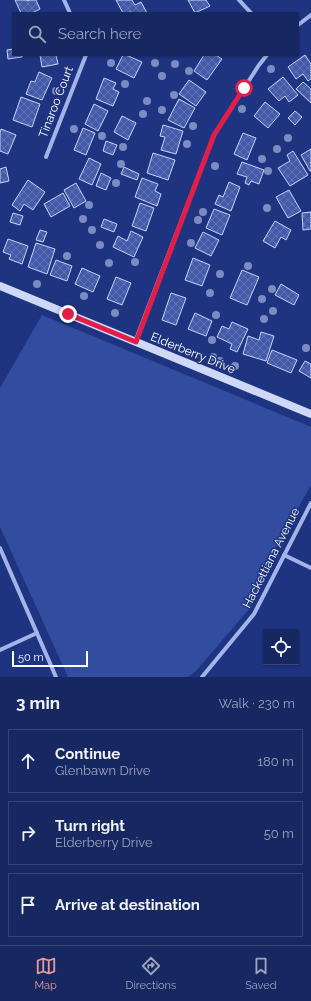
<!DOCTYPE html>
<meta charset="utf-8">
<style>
body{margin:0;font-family:Raleway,sans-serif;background:#24336a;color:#f1f3f6}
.controls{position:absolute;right:12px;bottom:12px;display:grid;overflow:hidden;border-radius:0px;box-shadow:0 1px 3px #0004}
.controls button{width:36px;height:36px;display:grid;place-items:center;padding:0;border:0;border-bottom:1px solid #364476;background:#172761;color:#f1f3f6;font:20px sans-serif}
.scale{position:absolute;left:12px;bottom:10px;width:76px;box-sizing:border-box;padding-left:4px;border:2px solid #fff;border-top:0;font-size:11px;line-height:14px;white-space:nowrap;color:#fff;-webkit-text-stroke:3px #1f3481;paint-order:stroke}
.stop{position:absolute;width:12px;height:12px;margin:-9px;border:3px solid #e11d48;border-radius:50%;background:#fff}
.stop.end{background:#e11d48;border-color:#fff;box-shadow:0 1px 4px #0008}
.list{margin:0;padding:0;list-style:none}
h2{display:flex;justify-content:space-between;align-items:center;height:52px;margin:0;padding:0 16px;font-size:17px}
h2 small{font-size:13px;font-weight:400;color:#9ea5bd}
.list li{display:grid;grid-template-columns:26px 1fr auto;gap:12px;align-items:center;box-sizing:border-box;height:64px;margin:0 8px 8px;padding:0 8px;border:1px solid #364476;border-radius:0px}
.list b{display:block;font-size:15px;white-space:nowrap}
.list p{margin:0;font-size:13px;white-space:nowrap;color:#9ea5bd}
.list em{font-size:13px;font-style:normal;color:#9ea5bd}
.icon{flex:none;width:22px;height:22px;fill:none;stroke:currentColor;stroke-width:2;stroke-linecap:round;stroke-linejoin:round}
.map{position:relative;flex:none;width:311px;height:677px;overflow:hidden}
.search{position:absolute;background:#172761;box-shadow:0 1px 3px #0004;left:12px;right:12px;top:12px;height:44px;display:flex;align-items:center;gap:10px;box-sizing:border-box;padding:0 14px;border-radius:0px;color:#9ea5bd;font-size:15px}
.sheet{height:268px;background:#172761}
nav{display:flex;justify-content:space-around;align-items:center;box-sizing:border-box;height:56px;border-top:1px solid #364476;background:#172761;font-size:11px;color:#9ea5bd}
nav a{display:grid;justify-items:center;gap:2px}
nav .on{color:#e69b98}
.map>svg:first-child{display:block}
</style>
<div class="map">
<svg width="311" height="677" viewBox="0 0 311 677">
<defs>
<pattern id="building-cross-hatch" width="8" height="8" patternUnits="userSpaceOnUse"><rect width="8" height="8" fill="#435aa9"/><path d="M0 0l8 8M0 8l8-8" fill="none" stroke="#5f73b6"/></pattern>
</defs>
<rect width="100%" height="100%" fill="#1f3481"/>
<polygon fill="#324ca0" points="42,315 311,427 311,485 275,549 250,608 196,671 188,677 68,677 0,527 0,388"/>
<g fill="url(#building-cross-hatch)" stroke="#c8d3f7">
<polygon points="15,0 27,0 27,1 30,0 36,0 40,9 32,13 21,13"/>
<polygon points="116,0 132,0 135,5 141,2 147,13 131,13 131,12 123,13"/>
<polygon points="188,0 206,0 210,6 195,13"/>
<polygon points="13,49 13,55 22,55 22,57 8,59 7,50"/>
<polygon points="40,55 56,55 58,64 42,67"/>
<polygon points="123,55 126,55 142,62 134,78 116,69"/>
<polygon points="204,55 216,55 222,59 207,80 194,71"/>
<polygon points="305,55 311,64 311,79 308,81 303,74 296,79 288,67"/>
<polygon points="39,72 52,78 42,100 26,94 31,81 35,82"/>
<polygon points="283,77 298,95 289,102 285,96 279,101 268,89"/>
<polygon points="104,78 116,83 113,89 119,92 113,106 96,99"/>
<polygon points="189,80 206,92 196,106 179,94"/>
<polygon points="303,82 311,89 311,103 296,89"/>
<polygon points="21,97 40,104 32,127 13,120"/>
<polygon points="179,99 195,108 184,128 168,120"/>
<polygon points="265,102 280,114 268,128 254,116"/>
<polygon points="94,104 108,111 98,131 85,124"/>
<polygon points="295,111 302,117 295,125 288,118"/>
<polygon points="122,116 136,123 128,140 114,132"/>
<polygon points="163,125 183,131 176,154 161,150 165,137 160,136"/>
<polygon points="83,128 95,133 86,155 74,150"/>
<polygon points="1,129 16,135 8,154 0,151 0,133"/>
<polygon points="243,133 256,138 247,160 234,154"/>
<polygon points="106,141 117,145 113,155 103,151"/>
<polygon points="311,149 311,171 310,171 301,155"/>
<polygon points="293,151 308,175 290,186 278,168 290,161 287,155"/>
<polygon points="153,153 175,160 168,180 147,173"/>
<polygon points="89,158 101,164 92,185 79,179"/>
<polygon points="242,162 264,170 259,184 251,181 249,185 245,183 247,177 237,174"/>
<polygon points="6,167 9,181 0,183 0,169"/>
<polygon points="124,167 139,174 137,180 121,174"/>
<polygon points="101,173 111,178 106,190 96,186"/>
<polygon points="142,178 158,184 155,191 161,194 157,206 135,197"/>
<polygon points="28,180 45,192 33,210 24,204 20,211 12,205"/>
<polygon points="229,182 240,187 231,211 215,204 219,195 223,197"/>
<polygon points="76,183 86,201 74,208 64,190"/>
<polygon points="289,190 301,211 288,218 276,197"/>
<polygon points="63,193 70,206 51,217 44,204"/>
<polygon points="140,203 154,208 146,231 132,226"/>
<polygon points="214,209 230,215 222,235 206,228"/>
<polygon points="311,212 311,229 303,230 302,213"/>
<polygon points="13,213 23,216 20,225 10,222"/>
<polygon points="104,219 117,224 114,232 101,227"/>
<polygon points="275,221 291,230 286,240 281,237 275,248 263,241"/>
<polygon points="40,230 47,232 43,242 36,240"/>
<polygon points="131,231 143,237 134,257 113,247 118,236 127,241"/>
<polygon points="203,232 219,240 211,256 195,248"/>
<polygon points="8,239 28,246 22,264 9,259 11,255 3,252"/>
<polygon points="36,243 55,249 47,274 28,267"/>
<polygon points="193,258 210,265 202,286 185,280"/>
<polygon points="56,260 72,266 67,281 50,275"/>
<polygon points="82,268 100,276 93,292 75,284"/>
<polygon points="242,270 259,277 247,305 230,298"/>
<polygon points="116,277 131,283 122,305 107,299"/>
<polygon points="281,284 299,295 294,305 275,295"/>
<polygon points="171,293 186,298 176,325 162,320"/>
<polygon points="195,313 212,321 206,336 188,329"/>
<polygon points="232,322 248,329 237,352 230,349 232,344 217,337 222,326 229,329"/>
<polygon points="261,332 274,336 266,361 243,354 248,336 259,340"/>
<polygon points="272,350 297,360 291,373 267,363"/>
<polygon points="305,361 311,364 311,378 299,371"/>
</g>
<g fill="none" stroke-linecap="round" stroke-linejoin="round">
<g stroke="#a4b4e9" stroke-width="4">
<polyline points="64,0 70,13"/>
<polyline points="239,0 251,13"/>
<polyline points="298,25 311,15"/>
<polyline points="46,157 86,55"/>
<polyline points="135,342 214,135 259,65 267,55"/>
<polyline points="0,548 56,677"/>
<polyline points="284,555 311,568"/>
<polyline points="0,650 37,633"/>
<polyline points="202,677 254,614 311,503"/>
</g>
<polyline stroke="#cfd8f7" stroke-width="8" points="0,286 311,414"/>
</g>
<g fill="#7c8bc2">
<circle cx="111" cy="63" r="4"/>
<circle cx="155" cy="63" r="4"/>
<circle cx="175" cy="64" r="4"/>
<circle cx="271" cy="69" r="4"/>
<circle cx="189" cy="71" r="4"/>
<circle cx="162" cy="76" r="4"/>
<circle cx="125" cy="84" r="4"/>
<circle cx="56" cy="91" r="4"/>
<circle cx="174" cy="95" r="4"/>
<circle cx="147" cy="101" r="4"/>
<circle cx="242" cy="109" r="4"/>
<circle cx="162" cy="110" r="4"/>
<circle cx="143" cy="114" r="4"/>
<circle cx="193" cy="126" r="4"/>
<circle cx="74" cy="129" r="4"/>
<circle cx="102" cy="136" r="4"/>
<circle cx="288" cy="138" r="4"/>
<circle cx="187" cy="144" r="4"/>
<circle cx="123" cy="147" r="4"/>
<circle cx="277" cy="149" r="4"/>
<circle cx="262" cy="159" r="4"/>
<circle cx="121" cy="164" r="4"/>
<circle cx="215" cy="166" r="4"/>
<circle cx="268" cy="171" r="4"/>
<circle cx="116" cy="183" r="4"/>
<circle cx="89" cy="205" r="4"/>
<circle cx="267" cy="208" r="4"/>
<circle cx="203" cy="212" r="4"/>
<circle cx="83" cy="219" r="4"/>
<circle cx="198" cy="220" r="4"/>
<circle cx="92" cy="230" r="4"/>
<circle cx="191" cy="243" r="4"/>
<circle cx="100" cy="245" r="4"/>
<circle cx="67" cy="256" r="4"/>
<circle cx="135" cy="262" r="4"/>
<circle cx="109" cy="263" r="4"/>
<circle cx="248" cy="266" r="4"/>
<circle cx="220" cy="274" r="4"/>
<circle cx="37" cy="284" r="4"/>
<circle cx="272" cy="289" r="4"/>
<circle cx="210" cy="293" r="4"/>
<circle cx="84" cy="296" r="4"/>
<circle cx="262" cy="299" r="4"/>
<circle cx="273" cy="311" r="4"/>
<circle cx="115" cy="313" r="4"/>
<circle cx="216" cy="315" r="4"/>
<circle cx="264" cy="319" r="4"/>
<circle cx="212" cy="340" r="4"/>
<circle cx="306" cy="348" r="4"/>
<circle cx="213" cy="357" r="4"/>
<circle cx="220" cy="361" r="4"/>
<circle cx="235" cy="366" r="4"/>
</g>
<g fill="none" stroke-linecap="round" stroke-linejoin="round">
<polyline stroke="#e11d48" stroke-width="5" points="68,314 136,342 214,135 244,88"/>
</g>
<g text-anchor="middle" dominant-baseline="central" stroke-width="3" stroke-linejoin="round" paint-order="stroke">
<g font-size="12" fill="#fff" stroke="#1f3481">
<text transform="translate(56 102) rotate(-69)">Tinaroo Court</text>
<text transform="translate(193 353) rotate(22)">Elderberry Drive</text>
<text transform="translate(271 558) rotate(-63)">Hackettiana Avenue</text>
</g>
</g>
</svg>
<div class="controls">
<button><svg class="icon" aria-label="locate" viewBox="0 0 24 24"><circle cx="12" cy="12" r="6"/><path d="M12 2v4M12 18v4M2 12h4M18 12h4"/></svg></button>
</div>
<div class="scale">50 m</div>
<div class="stop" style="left:244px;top:88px"></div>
<div class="stop end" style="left:68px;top:314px"></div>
<div class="search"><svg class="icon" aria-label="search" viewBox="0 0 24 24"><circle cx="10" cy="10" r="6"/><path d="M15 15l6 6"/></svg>Search here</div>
</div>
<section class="sheet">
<h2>3 min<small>Walk · 230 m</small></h2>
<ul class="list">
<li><svg class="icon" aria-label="ahead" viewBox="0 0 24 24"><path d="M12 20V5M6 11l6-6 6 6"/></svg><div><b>Continue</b><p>Glenbawn Drive</p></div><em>180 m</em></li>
<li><svg class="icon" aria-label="right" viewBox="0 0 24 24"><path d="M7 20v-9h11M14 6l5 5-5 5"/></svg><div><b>Turn right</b><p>Elderberry Drive</p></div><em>50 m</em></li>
<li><svg class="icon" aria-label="arrive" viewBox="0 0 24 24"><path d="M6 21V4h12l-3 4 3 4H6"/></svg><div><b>Arrive at destination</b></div></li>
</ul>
</section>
<nav>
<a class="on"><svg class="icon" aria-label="map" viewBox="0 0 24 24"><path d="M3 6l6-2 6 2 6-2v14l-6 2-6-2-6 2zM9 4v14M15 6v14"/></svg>Map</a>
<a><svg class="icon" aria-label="directions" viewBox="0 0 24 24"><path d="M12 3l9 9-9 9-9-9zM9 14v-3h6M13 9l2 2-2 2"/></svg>Directions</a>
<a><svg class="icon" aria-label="saved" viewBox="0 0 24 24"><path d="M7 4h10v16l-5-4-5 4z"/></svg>Saved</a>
</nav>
